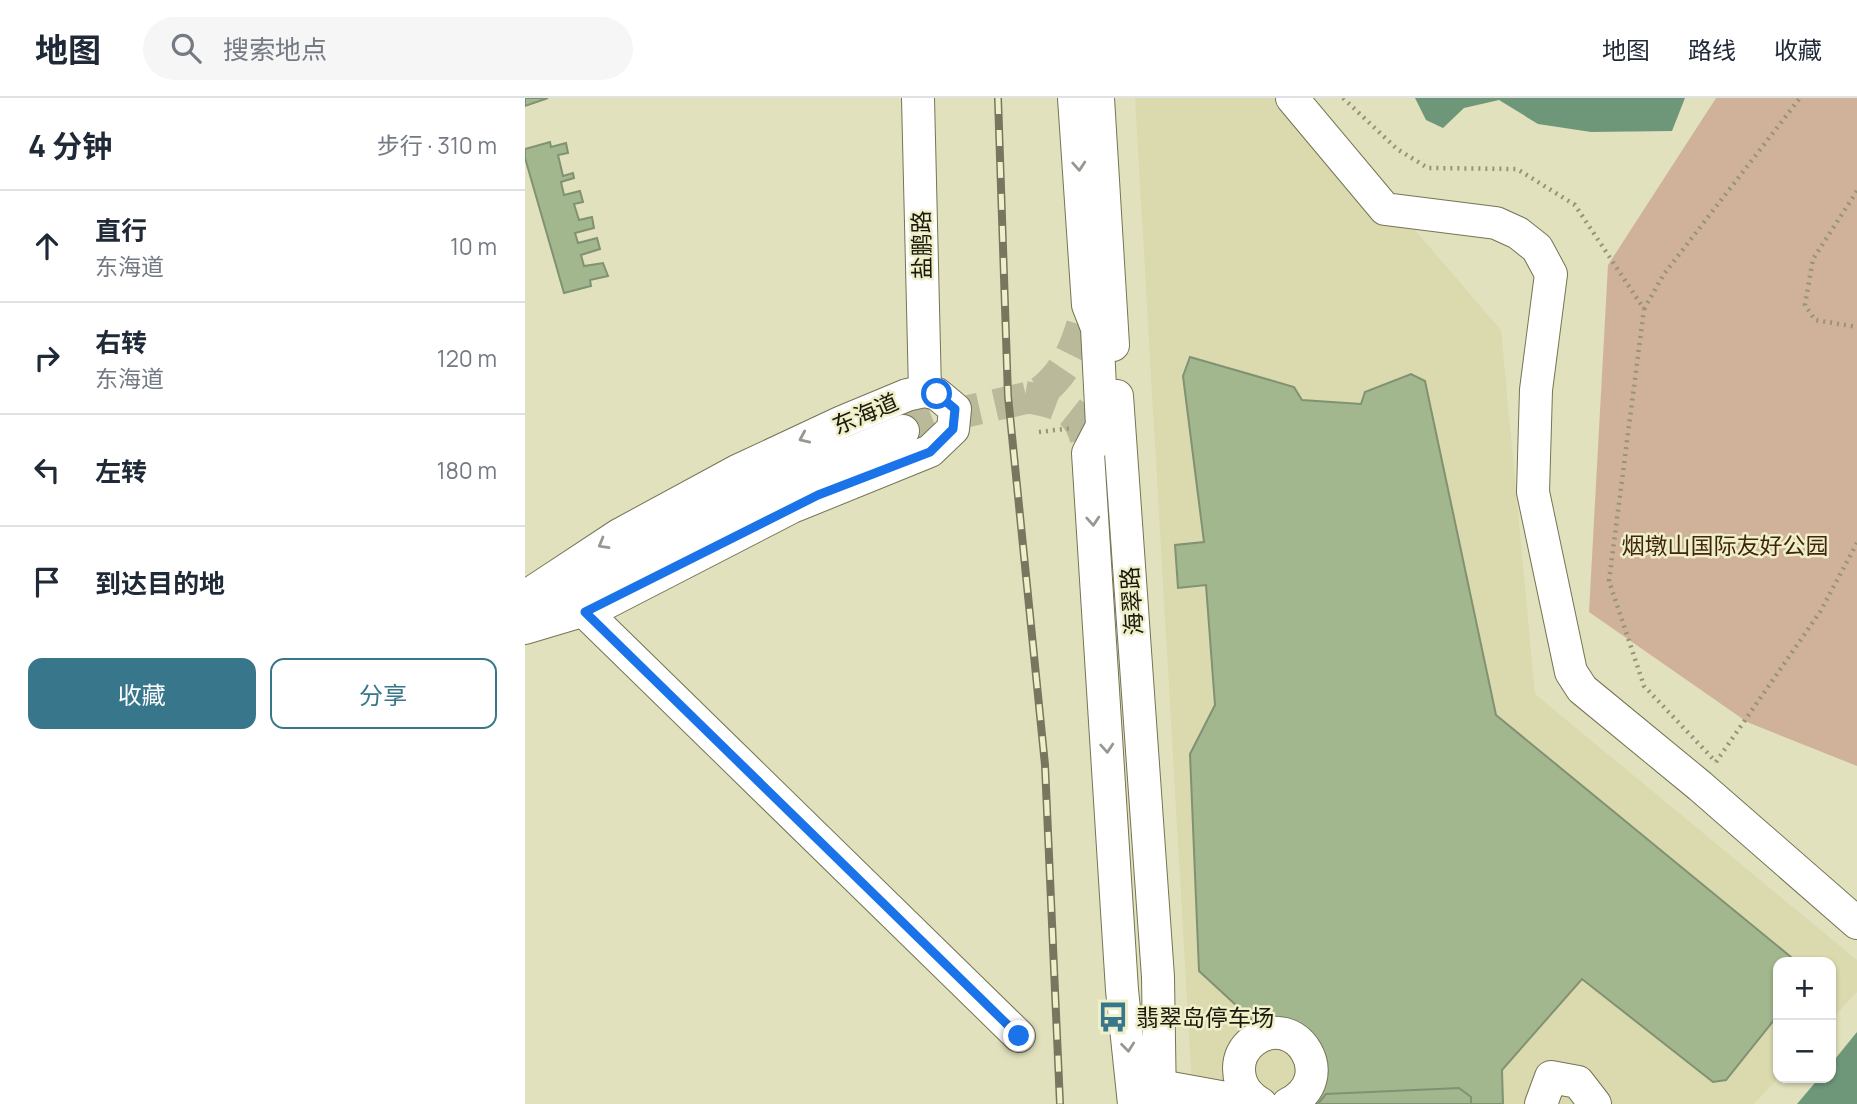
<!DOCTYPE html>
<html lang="zh">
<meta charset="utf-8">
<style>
body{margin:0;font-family:Manrope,"Noto Sans SC",sans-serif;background:#f6f6f7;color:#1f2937}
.controls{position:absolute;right:21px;bottom:21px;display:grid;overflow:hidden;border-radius:14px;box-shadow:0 2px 5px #0004}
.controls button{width:63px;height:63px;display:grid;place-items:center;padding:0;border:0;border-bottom:2px solid #e0e1e3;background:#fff;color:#1f2937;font:35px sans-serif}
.stop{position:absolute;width:21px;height:21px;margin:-16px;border:5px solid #1a73e8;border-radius:50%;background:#fff}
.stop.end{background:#1a73e8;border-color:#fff;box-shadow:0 2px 7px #0008}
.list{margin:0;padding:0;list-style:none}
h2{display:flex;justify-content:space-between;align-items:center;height:91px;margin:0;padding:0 28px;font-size:30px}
h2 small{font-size:23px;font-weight:400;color:#747a83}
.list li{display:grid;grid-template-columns:46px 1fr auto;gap:21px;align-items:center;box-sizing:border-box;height:112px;padding:0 28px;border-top:2px solid #e0e1e3}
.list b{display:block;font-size:26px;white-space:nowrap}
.list p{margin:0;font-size:23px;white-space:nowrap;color:#747a83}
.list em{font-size:23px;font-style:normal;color:#747a83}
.actions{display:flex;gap:14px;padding:21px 28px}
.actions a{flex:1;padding:16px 0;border:2px solid #38768c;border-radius:14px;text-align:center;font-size:24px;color:#38768c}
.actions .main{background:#38768c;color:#fff}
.icon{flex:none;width:38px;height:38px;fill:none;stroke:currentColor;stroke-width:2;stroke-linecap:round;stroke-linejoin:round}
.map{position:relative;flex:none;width:1332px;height:1006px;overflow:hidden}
header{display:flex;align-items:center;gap:42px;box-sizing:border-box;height:98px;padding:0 35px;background:#fff;border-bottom:2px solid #e0e1e3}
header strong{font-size:33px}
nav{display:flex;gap:38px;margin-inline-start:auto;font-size:24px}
.search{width:490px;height:63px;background:#f6f6f7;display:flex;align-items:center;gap:18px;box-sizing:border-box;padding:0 24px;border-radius:38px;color:#747a83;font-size:26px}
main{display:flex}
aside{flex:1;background:#fff}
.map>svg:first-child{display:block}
</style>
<header>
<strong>地图</strong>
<div class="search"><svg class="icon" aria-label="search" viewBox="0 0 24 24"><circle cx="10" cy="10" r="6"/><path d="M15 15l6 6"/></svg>搜索地点</div>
<nav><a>地图</a><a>路线</a><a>收藏</a></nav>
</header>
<main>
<aside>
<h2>4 分钟<small>步行 · 310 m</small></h2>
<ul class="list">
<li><svg class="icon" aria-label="ahead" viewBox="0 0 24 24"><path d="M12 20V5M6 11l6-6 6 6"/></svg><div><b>直行</b><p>东海道</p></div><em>10 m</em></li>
<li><svg class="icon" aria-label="right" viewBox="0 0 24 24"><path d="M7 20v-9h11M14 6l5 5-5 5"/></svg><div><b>右转</b><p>东海道</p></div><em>120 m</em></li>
<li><svg class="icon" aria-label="left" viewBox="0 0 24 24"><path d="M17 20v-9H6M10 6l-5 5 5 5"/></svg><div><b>左转</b></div><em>180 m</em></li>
<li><svg class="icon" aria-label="arrive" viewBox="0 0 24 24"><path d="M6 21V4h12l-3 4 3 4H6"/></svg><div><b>到达目的地</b></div></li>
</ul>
<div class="actions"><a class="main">收藏</a><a>分享</a></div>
</aside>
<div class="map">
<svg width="1332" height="1006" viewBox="0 0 1332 1006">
<rect width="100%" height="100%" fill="#e2e1bd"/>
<polygon fill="#dadaae" points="610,0 762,0 842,76 976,232 1010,596 1332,862 1332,894 1306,922 1306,864 1253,864 1253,980 1229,1006 668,1006"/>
<polygon fill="#d0b29b" points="1191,0 1332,0 1332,668 1222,624 1064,514 1083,167"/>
<g fill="#6e977a">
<polygon points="890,0 1160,0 1147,33 1066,34 1013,26 974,2 939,10 918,30 901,22"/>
<polygon points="1332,934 1332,1006 1272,1006 1294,980 1306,980 1306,966"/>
</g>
<g fill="#a2b78e" stroke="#819173" stroke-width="2">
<polygon points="0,0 23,0 0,8"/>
<polygon points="25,44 26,49 41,45 43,55 33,57 38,78 48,75 49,80 36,84 39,97 55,93 58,104 49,106 54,122 67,119 69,130 50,135 53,145 72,140 75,151 56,157 59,168 78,165 83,178 65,182 66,188 39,195 0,60 0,51"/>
<polygon points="665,259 769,289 777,302 836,306 840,294 886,276 900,283 971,617 1272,864 1253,864 1253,917 1201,982 1188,984 1057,881 977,972 978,1006 782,1006 778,969 674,873 665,656 690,607 681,487 653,490 650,447 679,444 658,278"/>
<polygon points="934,990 946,999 946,1006 793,1006 801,996"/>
</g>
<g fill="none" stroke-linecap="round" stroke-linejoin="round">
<g stroke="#bab99a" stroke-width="32" stroke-dasharray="32 16" stroke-linecap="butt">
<path d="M 500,299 C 539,305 559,313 563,355"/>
<path d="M 378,333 L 408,321 L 510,298 C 543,277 553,243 563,207"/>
</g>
<g stroke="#757454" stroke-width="34">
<g id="minor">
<polyline points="393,0 400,293"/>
<polyline points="549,0 563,207 572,230 577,328 563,355 597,892 609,1006"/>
<polyline points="573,0 588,247"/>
<polyline points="767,0 860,111 971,125 993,135 1012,150 1026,176 1011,292 1008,394 1046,574 1057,591 1175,688 1332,825"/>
<polyline points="592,298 633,879 635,1006"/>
<polyline points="0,499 94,437 212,373 317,324 382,297 400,293 412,296 430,311 428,331 405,353 267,409 77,507 0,530"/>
<polyline points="60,514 494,938"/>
<path d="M 16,519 C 125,439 253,385 378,333"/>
<polyline points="635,988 734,1006"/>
<path d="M 736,1006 C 723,998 714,988 714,971 C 714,960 719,950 728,943 C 771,911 815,981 763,1006"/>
<polyline points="1016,1006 1026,979 1053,984 1070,1006"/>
</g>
</g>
<g stroke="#959479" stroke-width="4.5" stroke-dasharray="2 5" stroke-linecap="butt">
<polyline points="818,0 872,51 903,70 992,71 1050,107 1119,211 1084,483 1119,588 1191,664"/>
<polyline points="1332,93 1288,161 1280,207 1290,222 1332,229"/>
<polyline points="1119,211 1139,176 1275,0"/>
<polyline points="514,334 547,330"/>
<polyline points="1191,664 1295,514 1332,445"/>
</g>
<use href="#minor" stroke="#fff" stroke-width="32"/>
<g stroke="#77765e" stroke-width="8">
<polyline id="rail" points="473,0 483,298 520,667 535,1006"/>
</g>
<use href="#rail" stroke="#efefca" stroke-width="5" stroke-dasharray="16" stroke-linecap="butt"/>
</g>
<defs><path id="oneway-chevron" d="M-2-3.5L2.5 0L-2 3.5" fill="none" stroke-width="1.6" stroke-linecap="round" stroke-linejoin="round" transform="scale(1.75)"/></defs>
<g stroke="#989892">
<use href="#oneway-chevron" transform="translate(554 68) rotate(86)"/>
<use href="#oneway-chevron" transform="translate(279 340) rotate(156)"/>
<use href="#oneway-chevron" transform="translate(568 423) rotate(86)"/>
<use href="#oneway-chevron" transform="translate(78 446) rotate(150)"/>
<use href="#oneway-chevron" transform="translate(582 650) rotate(86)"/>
<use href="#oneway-chevron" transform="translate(603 949) rotate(84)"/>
</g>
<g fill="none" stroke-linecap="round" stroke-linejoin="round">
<polyline stroke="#1a73e8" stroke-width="9" points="412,296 430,311 428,331 405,354 293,397 60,514 494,938"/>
</g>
<defs>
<g id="bus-bare" transform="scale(2.415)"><path d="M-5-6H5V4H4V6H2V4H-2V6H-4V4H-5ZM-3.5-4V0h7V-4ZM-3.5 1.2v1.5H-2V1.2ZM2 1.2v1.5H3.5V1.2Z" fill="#38768c" stroke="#efefca" stroke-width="2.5" paint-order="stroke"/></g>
</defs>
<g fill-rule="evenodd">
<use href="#bus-bare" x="588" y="919"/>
</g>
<g text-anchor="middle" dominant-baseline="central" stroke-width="5" stroke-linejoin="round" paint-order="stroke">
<g font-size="23" fill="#1a190c" stroke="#efefca">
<text transform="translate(396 147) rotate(-91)">盐鹏路</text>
<text transform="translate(340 315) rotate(-23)">东海道</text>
<text transform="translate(606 503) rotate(-94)">海翠路</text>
</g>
<g font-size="23" fill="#41260d" stroke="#efefca">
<text x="1200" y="447">烟墩山国际友好公园</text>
</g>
<g font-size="23" fill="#1a190c" stroke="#efefca" text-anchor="start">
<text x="611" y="919">翡翠岛停车场</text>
</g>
</g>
</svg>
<div class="controls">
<button>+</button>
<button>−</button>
</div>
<div class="stop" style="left:412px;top:296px"></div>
<div class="stop end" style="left:494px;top:938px"></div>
</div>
</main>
